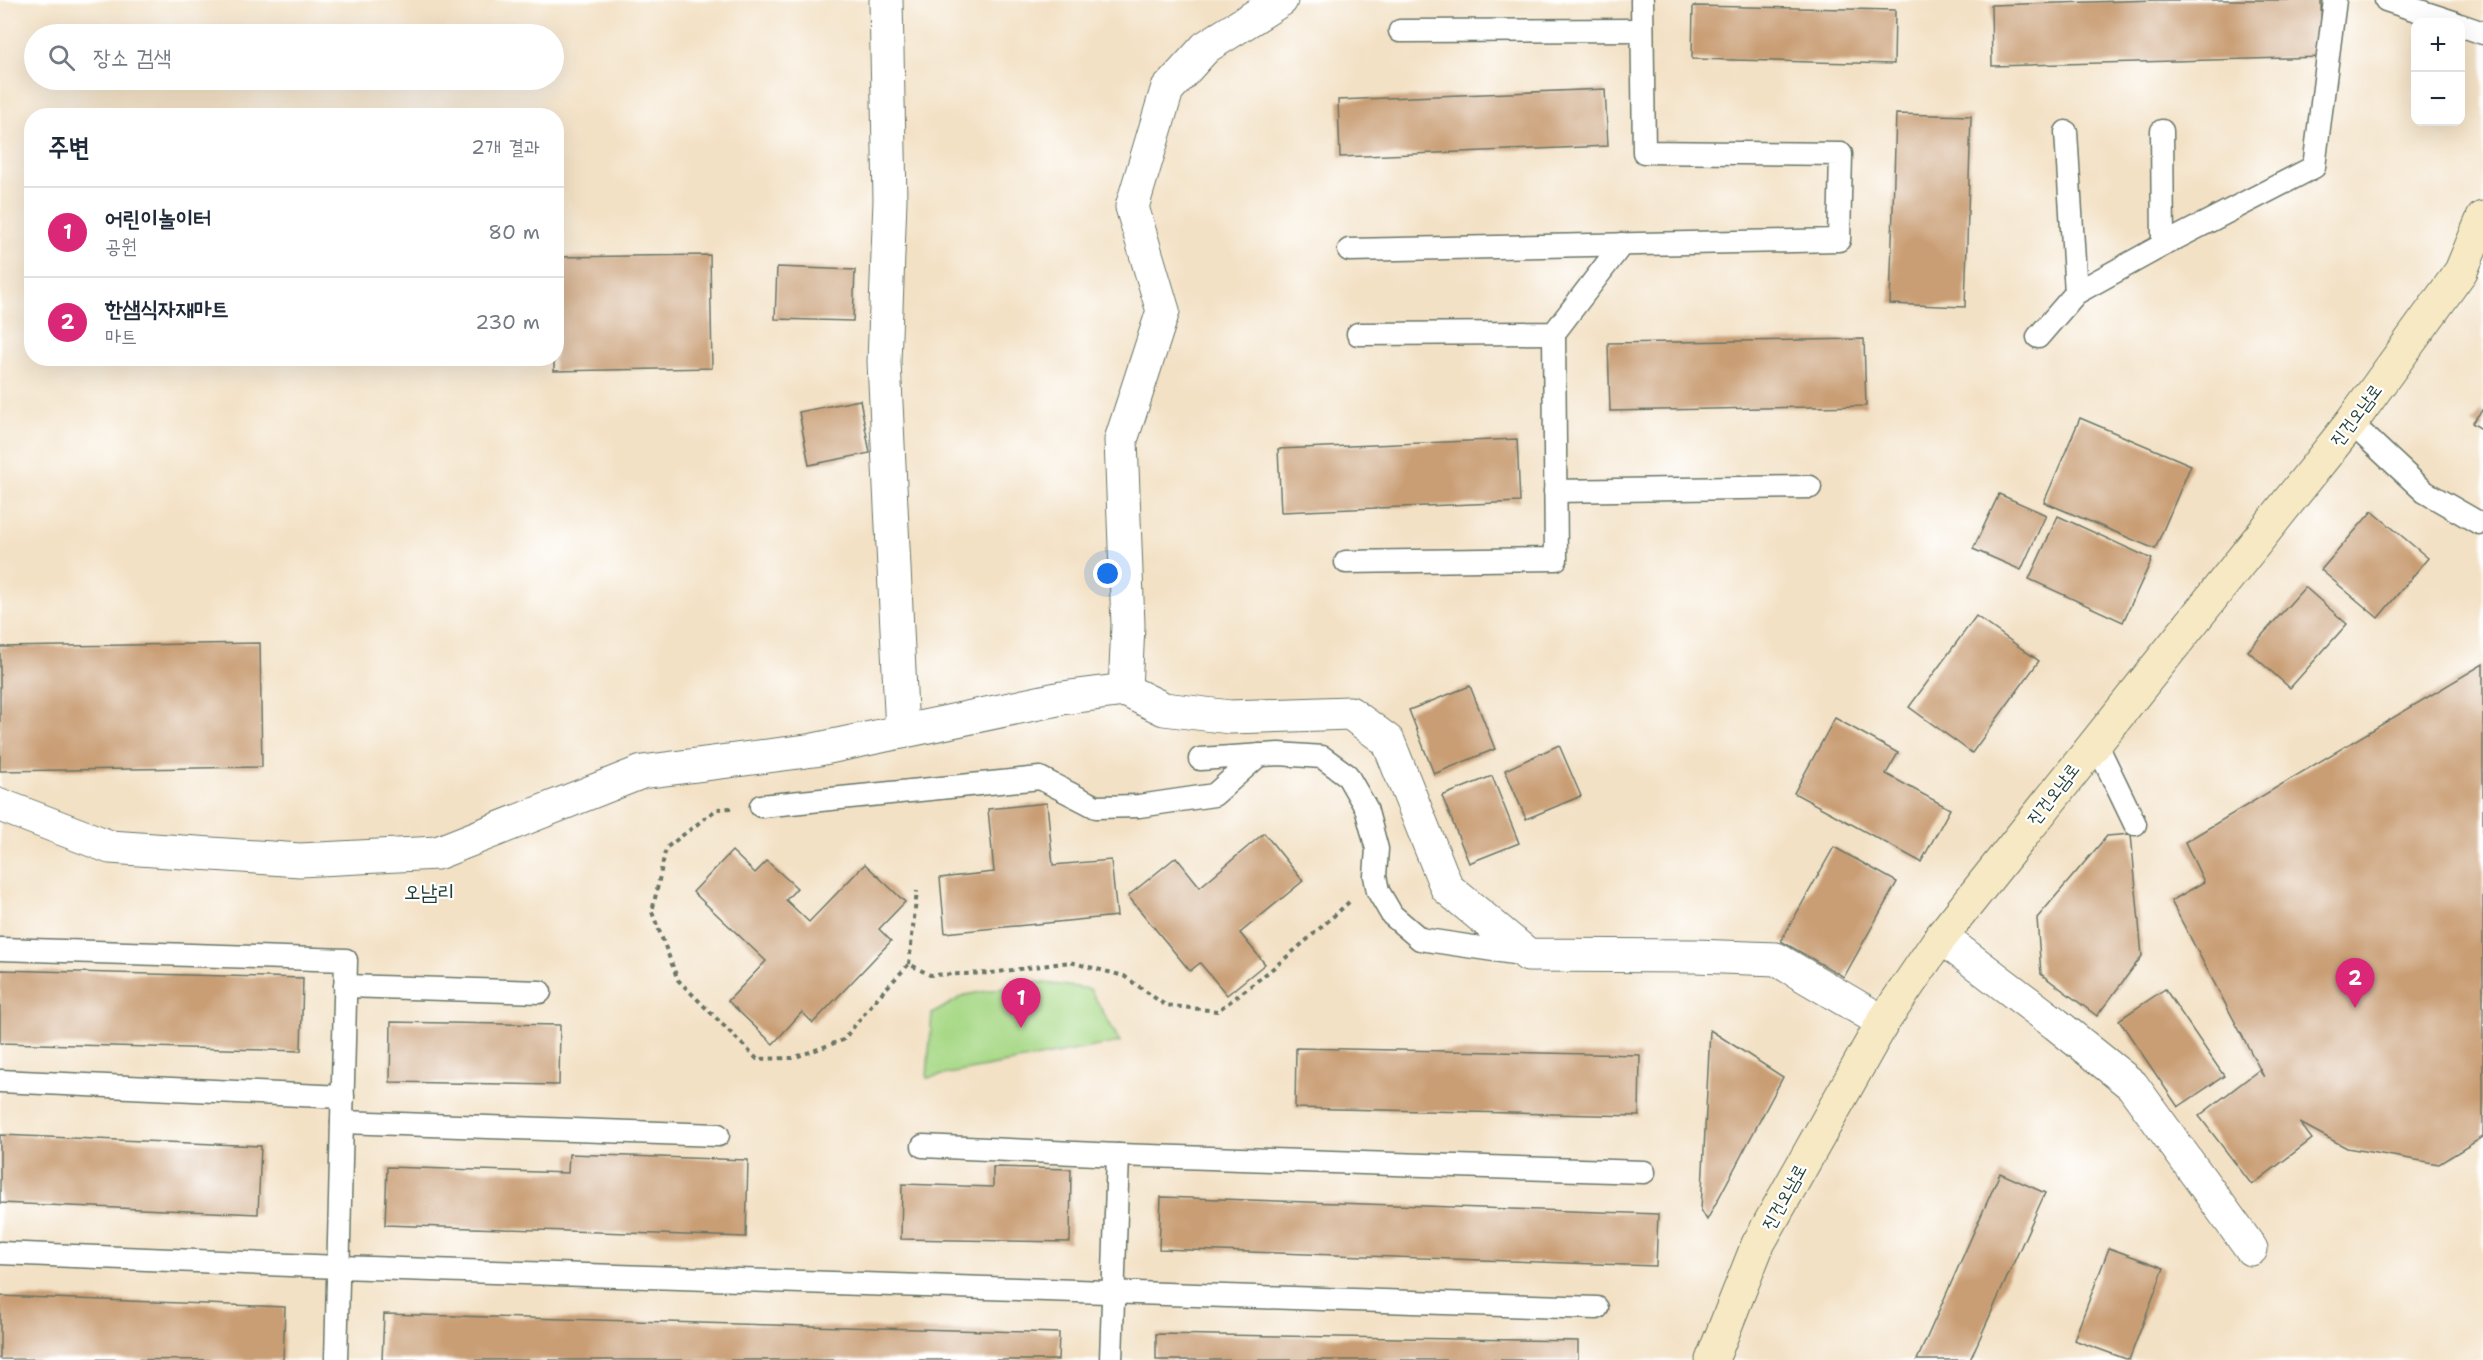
<!DOCTYPE html>
<html lang="ko">
<meta charset="utf-8">
<style>
body{margin:0;font-family:"Shantell Sans","Poor Story",sans-serif;background:#f6f6f7;color:#1f2937}
.controls{position:absolute;right:18px;top:18px;display:grid;overflow:hidden;border-radius:12px;box-shadow:0 6px 24px #0002}
.controls button{width:54px;height:54px;display:grid;place-items:center;padding:0;border:0;border-bottom:2px solid #e0e1e3;background:#fff;color:#1f2937;font:30px sans-serif}
.you{position:absolute;left:1108px;top:574px;width:21px;height:21px;margin:-15px;border:4px solid #fff;border-radius:50%;background:#1a73e8;box-shadow:0 0 0 9px #1a73e833}
.badge{display:grid;place-items:center;width:39px;height:39px;border-radius:50%;background:#db2777;color:#fff;font-size:20px;font-weight:700}
.pin{position:absolute;translate:-50% -50px;filter:drop-shadow(0 2px 3px #0008)}
.pin::after{content:'';position:absolute;top:32px;width:21px;height:18px;background:inherit;clip-path:polygon(0 0,100% 0,50% 100%)}
.list{margin:0;padding:0;list-style:none}
h2{display:flex;justify-content:space-between;align-items:center;height:78px;margin:0;padding:0 24px;font-size:26px}
h2 small{font-size:20px;font-weight:400;color:#747a83}
.list li{display:grid;grid-template-columns:39px 1fr auto;gap:18px;align-items:center;box-sizing:border-box;height:90px;padding:0 24px;border-top:2px solid #e0e1e3}
.list b{display:block;font-size:22px;white-space:nowrap}
.list p{margin:0;font-size:20px;white-space:nowrap;color:#747a83}
.list em{font-size:20px;font-style:normal;color:#747a83}
.icon{flex:none;width:33px;height:33px;fill:none;stroke:currentColor;stroke-width:2;stroke-linecap:round;stroke-linejoin:round}
.map{position:relative;flex:none;width:2483px;height:1360px;overflow:hidden}
.search{position:absolute;background:#fff;box-shadow:0 6px 24px #0002;left:24px;top:24px;width:540px;height:66px;display:flex;align-items:center;gap:15px;box-sizing:border-box;padding:0 21px;border-radius:33px;color:#747a83;font-size:22px}
.panel{position:absolute;background:#fff;box-shadow:0 6px 24px #0002;left:24px;top:108px;width:540px;height:258px;border-radius:24px}
.map>svg:first-child{display:block}
</style>
<div class="map">
<svg width="2483" height="1360" viewBox="0 0 2483 1360">
<rect width="100%" height="100%" fill="#fff"/>
<filter id="ink" filterUnits="userSpaceOnUse"><feTurbulence type="fractalNoise" baseFrequency=".0167" numOctaves="2"/><feDisplacementMap in="SourceGraphic" scale="12" xChannelSelector="R" yChannelSelector="G"/><feConvolveMatrix kernelMatrix="1 2 1 2 8 2 1 2 1" color-interpolation-filters="sRGB"/></filter>
<filter id="wash" filterUnits="userSpaceOnUse"><feTurbulence type="fractalNoise" baseFrequency=".008" numOctaves="4" result="noise"/><feDisplacementMap in="SourceGraphic" scale="24" xChannelSelector="R" yChannelSelector="G"/><feGaussianBlur stdDeviation="1.35" result="paint"/><feColorMatrix in="noise" values="0 0 0 0 0 0 0 0 0 0 0 0 0 0 0 0 0 1.4 0 .05"/><feComposite in="paint" operator="in"/></filter>
<g filter="url(#wash)">
<rect width="100%" height="100%" fill="#f3e1c5"/>
<polygon fill="#a8d987" stroke="#648b5e" stroke-width="1.5" points="1037,982 1090,989 1120,1042 927,1078 932,1014 965,995"/>
<g id="blocks">
<g fill="#c99e75">
<polygon points="2156,0 2321,0 2322,57 1992,66 1991,5"/>
<polygon points="1693,6 1895,10 1894,64 1692,59"/>
<polygon points="1605,89 1608,146 1340,157 1338,100"/>
<polygon points="1896,114 1971,116 1965,307 1890,304"/>
<polygon points="710,255 712,368 554,371 554,358 556,358 556,257"/>
<polygon points="777,267 855,270 853,321 775,319"/>
<polygon points="1864,339 1866,406 1610,411 1608,343"/>
<polygon points="860,400 870,453 809,465 799,412"/>
<polygon points="2483,409 2483,430 2472,423"/>
<polygon points="2080,418 2191,465 2155,549 2044,502"/>
<polygon points="1517,439 1520,502 1281,512 1278,449"/>
<polygon points="1999,494 2046,515 2021,570 1973,549"/>
<polygon points="2372,511 2428,558 2378,618 2321,570"/>
<polygon points="2058,516 2152,559 2123,622 2029,579"/>
<polygon points="2305,587 2347,624 2290,688 2248,651"/>
<polygon points="1976,616 2039,661 1972,753 1909,707"/>
<polygon points="260,643 262,767 0,771 0,647"/>
<polygon points="2483,664 2483,1137 2439,1164 2347,1148 2300,1123 2312,1139 2252,1185 2199,1116 2259,1070 2264,1077 2171,901 2204,882 2185,842"/>
<polygon points="1470,686 1495,749 1434,774 1409,710"/>
<polygon points="1835,718 1898,753 1886,774 1950,809 1921,862 1794,793"/>
<polygon points="1559,745 1581,796 1526,819 1505,770"/>
<polygon points="1492,776 1519,843 1469,863 1442,796"/>
<polygon points="1047,803 1053,865 1111,860 1117,916 945,933 940,878 994,872 988,809"/>
<polygon points="1264,833 1303,881 1240,933 1265,964 1227,995 1200,963 1190,971 1128,896 1176,857 1200,887"/>
<polygon points="2131,834 2142,956 2097,1016 2041,974 2037,918 2107,836"/>
<polygon points="1834,847 1897,882 1844,977 1781,941"/>
<polygon points="732,851 755,873 767,861 797,888 786,900 809,922 865,864 905,902 879,929 891,941 813,1023 802,1012 773,1044 728,1001 766,961 693,892"/>
<polygon points="0,970 303,978 301,1051 0,1043"/>
<polygon points="2165,989 2224,1076 2178,1107 2119,1020"/>
<polygon points="391,1022 560,1025 559,1085 390,1082"/>
<polygon points="1710,1030 1783,1077 1707,1220 1701,1210"/>
<polygon points="1296,1048 1640,1055 1639,1116 1295,1108"/>
<polygon points="0,1135 261,1146 258,1214 0,1203"/>
<polygon points="569,1154 748,1160 746,1237 385,1225 387,1167 568,1173"/>
<polygon points="993,1167 1071,1169 1070,1242 901,1239 902,1184 993,1187"/>
<polygon points="2000,1173 2045,1193 1970,1360 1917,1360"/>
<polygon points="1161,1197 1658,1214 1656,1266 1159,1249"/>
<polygon points="2109,1248 2164,1268 2129,1360 2074,1340"/>
<polygon points="0,1296 285,1307 283,1360 0,1359"/>
<polygon points="384,1314 1059,1333 1058,1360 382,1360"/>
<polygon points="1156,1334 1578,1341 1578,1360 1156,1360"/>
</g>
</g>
</g>
<g filter="url(#ink)">
<use href="#blocks" fill-opacity="0" stroke="#697667" stroke-width="1.5"/>
<g fill="none" stroke-linecap="round" stroke-linejoin="round">
<g stroke="#697667" stroke-width="25">
<g id="service">
<polyline points="2386,0 2453,22"/>
<polyline points="2460,25 2483,33"/>
<polyline points="1400,31 1642,30"/>
<polyline points="2162,131 2163,245"/>
<polyline points="2066,132 2076,293"/>
<polyline points="1349,250 1839,240 1841,154 1644,152 1642,0"/>
<polyline points="1358,334 1554,333 1622,244"/>
<polyline points="2038,337 2076,293 2163,245 2314,167 2335,0"/>
<polyline points="2351,423 2425,492 2479,523"/>
<polyline points="1555,491 1810,487"/>
<polyline points="1346,562 1556,559 1554,333"/>
<polyline points="2095,741 2135,824"/>
<polyline points="1200,759 1279,754 1322,757 1347,775 1366,808 1377,849 1375,876 1378,891 1392,915 1420,939 1527,955"/>
<polyline points="761,806 1040,778 1096,807 1139,806 1214,795 1259,755"/>
<polyline points="0,949 346,960 336,1360"/>
<polyline points="345,986 540,992"/>
<polyline points="0,1081 343,1097"/>
<polyline points="342,1122 718,1135"/>
<polyline points="923,1146 1118,1155 1644,1172"/>
<polyline points="0,1253 339,1267 1597,1308"/>
<polyline points="1111,1360 1118,1155"/>
</g>
</g>
<g stroke="#697667" stroke-width="35">
<g id="minor">
<polyline points="886,0 890,200 884,362 902,732"/>
<polyline points="1281,0 1206,47 1167,90 1132,207 1163,311 1121,440 1128,625 1125,690 1164,709 1230,717 1350,713 1388,741 1447,888 1528,955 1695,956 1776,959 1883,1022"/>
<polyline points="0,805 110,847 300,860 437,853 642,772 814,750 1062,698 1125,690"/>
<polyline points="1941,937 2056,1024 2132,1085 2251,1249"/>
</g>
</g>
<g stroke="#697667" stroke-width="35">
<polyline id="secondary" points="1712,1360 1758,1244 1883,1022 1941,937 2351,423 2461,271 2483,218"/>
</g>
<g stroke="#697667" stroke-width="4" stroke-dasharray="4.5 4.5" stroke-linecap="butt">
<path d="M 731,808 L 717,809 L 666,848 L 652,912 L 678,980 L 757,1059 L 793,1058 L 843,1040 L 878,997 L 909,964 L 930,975 L 991,973 L 1070,962 L 1124,976 L 1165,1005 L 1217,1011 C 1263,978 1307,941 1349,902"/>
<polyline points="909,964 917,891"/>
</g>
<use href="#service" stroke="#fff" stroke-width="22"/>
<use href="#minor" stroke="#fff" stroke-width="33"/>
<use href="#secondary" stroke="#f7e9c3" stroke-width="33"/>
</g>
</g>
<g text-anchor="middle" dominant-baseline="central" stroke-width="4.5" stroke-linejoin="round" paint-order="stroke">
<g font-size="18" fill="#1f3d34" stroke="#fff">
<text transform="translate(2356 415) rotate(-53)">진건오남로</text>
<text transform="translate(2053 794) rotate(-52)">진건오남로</text>
<text transform="translate(1784 1197) rotate(-61)">진건오남로</text>
</g>
<g font-size="21" fill="#1f3d34" stroke="#fff">
<text x="429" y="892">오남리</text>
</g>
</g>
</svg>
<div class="controls">
<button>+</button>
<button>−</button>
</div>
<div class="you"></div>
<div class="pin badge" style="left:1021px;top:1028px">1</div>
<div class="pin badge" style="left:2355px;top:1008px">2</div>
<div class="search"><svg class="icon" aria-label="search" viewBox="0 0 24 24"><circle cx="10" cy="10" r="6"/><path d="M15 15l6 6"/></svg>장소 검색</div>
<section class="panel">
<h2>주변<small>2개 결과</small></h2>
<ul class="list">
<li><span class="badge">1</span><div><b>어린이놀이터</b><p>공원</p></div><em>80 m</em></li>
<li><span class="badge">2</span><div><b>한샘식자재마트</b><p>마트</p></div><em>230 m</em></li>
</ul>
</section>
</div>
